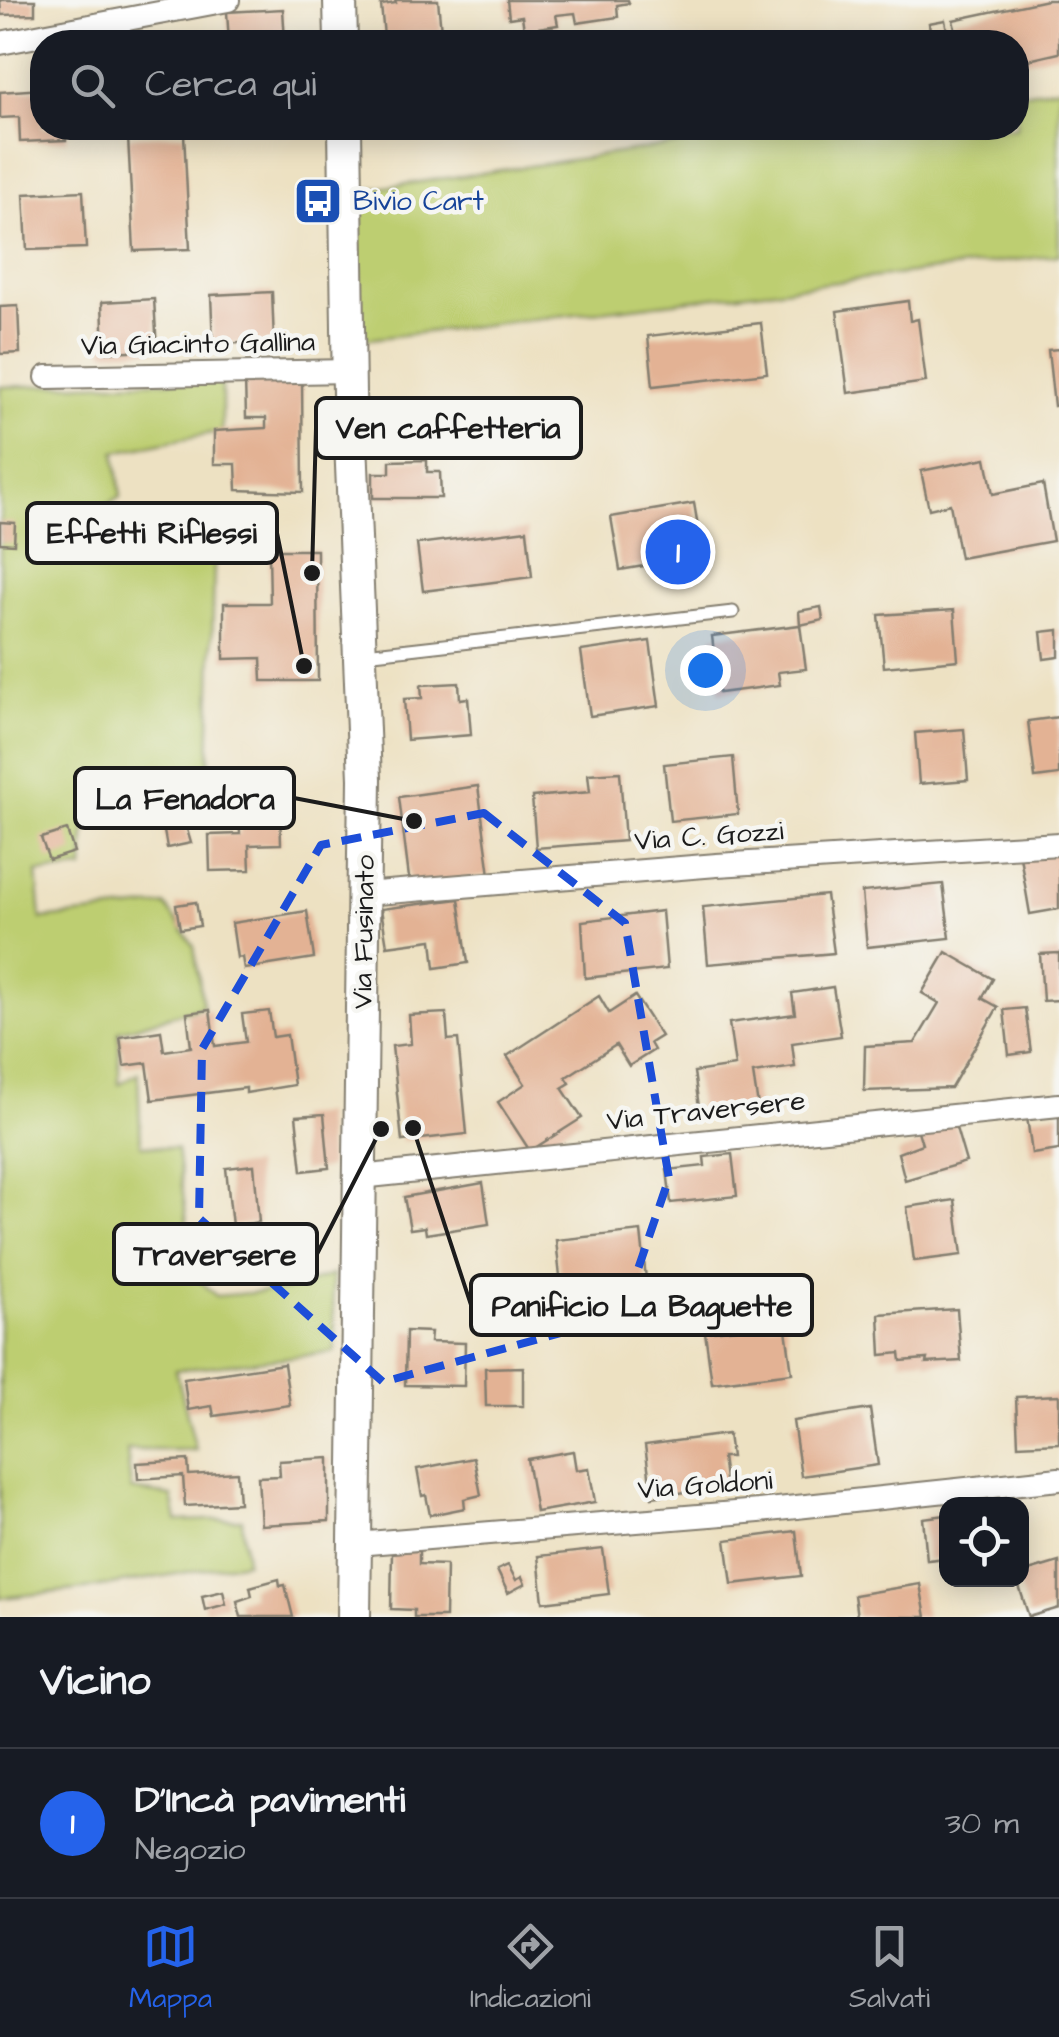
<!DOCTYPE html>
<html lang="it">
<meta charset="utf-8">
<style>
body{margin:0;font-family:"Architects Daughter",sans-serif;background:#20242c;color:#f1f3f6}
.controls{position:absolute;right:30px;bottom:30px;display:grid;overflow:hidden;border-radius:20px;box-shadow:0 5px 25px #0003}
.controls button{width:90px;height:90px;display:grid;place-items:center;padding:0;border:0;border-bottom:2px solid #363941;background:#171b24;color:#f1f3f6;font:50px sans-serif}
.you{position:absolute;left:705px;top:670px;width:35px;height:35px;margin:-25px;border:8px solid #fff;border-radius:50%;background:#1a73e8;box-shadow:0 0 0 15px #1a73e833}
.badge{display:grid;place-items:center;width:65px;height:65px;border-radius:50%;background:#2563eb;color:#fff;font-size:32px;font-weight:700}
.pin{position:absolute;translate:-50% -50%;border:5px solid #fff;box-shadow:0 2px 10px #0006}
.list{margin:0;padding:0;list-style:none}
h2{display:flex;justify-content:space-between;align-items:center;height:130px;margin:0;padding:0 40px;font-size:42px}
h2 small{font-size:32px;font-weight:400;color:#9ea1a6}
.list li{display:grid;grid-template-columns:65px 1fr auto;gap:30px;align-items:center;box-sizing:border-box;height:150px;padding:0 40px;border-top:2px solid #363941}
.list b{display:block;font-size:38px;white-space:nowrap}
.list p{margin:0;font-size:32px;white-space:nowrap;color:#9ea1a6}
.list em{font-size:32px;font-style:normal;color:#9ea1a6}
.icon{flex:none;width:55px;height:55px;fill:none;stroke:currentColor;stroke-width:2;stroke-linecap:round;stroke-linejoin:round}
.map{position:relative;flex:none;width:1059px;height:1617px;overflow:hidden}
.search{position:absolute;background:#171b24;box-shadow:0 5px 25px #0003;left:30px;right:30px;top:30px;height:110px;display:flex;align-items:center;gap:25px;box-sizing:border-box;padding:0 35px;border-radius:40px;color:#9ea1a6;font-size:38px}
.sheet{height:280px;background:#171b24}
nav{display:flex;justify-content:space-around;align-items:center;box-sizing:border-box;height:140px;border-top:2px solid #363941;background:#171b24;font-size:28px;color:#9ea1a6}
nav a{display:grid;justify-items:center;gap:5px}
nav .on{color:#2563eb}
.map>svg:first-child{display:block}
</style>
<div class="map">
<svg width="1059" height="1617" viewBox="0 0 1059 1617">
<rect width="100%" height="100%" fill="#f6f6f2"/>
<filter id="ink" filterUnits="userSpaceOnUse"><feTurbulence type="fractalNoise" baseFrequency=".01" numOctaves="2"/><feDisplacementMap in="SourceGraphic" scale="20" xChannelSelector="R" yChannelSelector="G"/><feConvolveMatrix kernelMatrix="1 2 1 2 8 2 1 2 1" color-interpolation-filters="sRGB"/></filter>
<filter id="wash" filterUnits="userSpaceOnUse"><feTurbulence type="fractalNoise" baseFrequency=".0048" numOctaves="4" result="noise"/><feDisplacementMap in="SourceGraphic" scale="40" xChannelSelector="R" yChannelSelector="G"/><feGaussianBlur stdDeviation="2.25" result="paint"/><feColorMatrix in="noise" values="0 0 0 0 0 0 0 0 0 0 0 0 0 0 0 0 0 1.4 0 .05"/><feComposite in="paint" operator="in"/></filter>
<g filter="url(#wash)">
<rect width="100%" height="100%" fill="#ede1c2"/>
<g fill="#bdce71" stroke="#6c7546" stroke-width="2.5">
<polygon points="1059,87 1059,255 353,341 352,192 788,128 1016,128 1017,94"/>
<polygon points="222,379 222,431 115,452 121,497 93,512 103,537 215,529 208,806 86,817 83,869 37,873 41,919 165,905 194,946 203,1006 119,1031 119,1084 138,1073 141,1145 177,1149 194,1275 216,1296 286,1290 332,1275 335,1352 176,1370 196,1450 127,1450 131,1490 172,1496 177,1521 242,1519 246,1562 94,1588 0,1598 0,387"/>
</g>
<g id="blocks">
<g fill="#e3b294">
<polygon points="0,0 35,0 35,14 1,15"/>
<polygon points="395,0 438,0 441,31 384,36 381,5 396,3"/>
<polygon points="507,0 628,0 629,3 617,5 618,17 577,23 575,13 556,15 558,25 524,30 522,16 509,18"/>
<polygon points="1047,0 1059,0 1059,53 1016,63 1016,42 1002,42 1000,33 958,42 953,20"/>
<polygon points="283,9 285,42 229,42 227,12"/>
<polygon points="945,20 948,36 931,38 929,23"/>
<polygon points="42,89 42,128 66,128 66,140 20,142 19,117 0,118 0,92"/>
<polygon points="184,134 190,249 134,251 128,137"/>
<polygon points="83,191 86,248 27,250 24,194"/>
<polygon points="272,292 274,342 213,344 211,295"/>
<polygon points="154,299 157,350 104,352 102,302"/>
<polygon points="908,301 910,321 918,319 926,382 848,393 837,311"/>
<polygon points="18,306 20,353 0,354 0,307"/>
<polygon points="761,323 767,373 653,386 648,336"/>
<polygon points="1059,349 1059,405 1054,406 1048,350"/>
<polygon points="245,378 302,378 303,492 237,490 236,464 214,464 214,431 266,428 266,418 246,418"/>
<polygon points="986,458 993,494 1043,484 1053,541 960,558 950,504 929,509 921,471"/>
<polygon points="427,460 427,472 440,472 441,498 373,498 373,473 390,473 390,461"/>
<polygon points="694,503 703,556 620,570 611,517"/>
<polygon points="0,522 15,523 14,544 0,543"/>
<polygon points="527,530 532,577 423,591 417,544"/>
<polygon points="269,550 317,550 318,681 262,681 261,658 224,659 224,603 270,603"/>
<polygon points="821,607 823,620 800,625 799,611"/>
<polygon points="954,610 958,660 884,667 879,615"/>
<polygon points="800,625 806,669 778,672 780,685 719,693 712,636"/>
<polygon points="1059,630 1059,657 1044,659 1041,632"/>
<polygon points="650,641 659,706 590,716 581,651"/>
<polygon points="459,683 460,699 468,698 471,735 407,740 404,699 422,698 421,685"/>
<polygon points="1059,717 1059,775 1035,778 1028,721"/>
<polygon points="964,729 968,780 919,784 915,733"/>
<polygon points="733,757 738,814 670,821 664,764"/>
<polygon points="620,772 625,841 536,848 532,797 590,792 588,774"/>
<polygon points="478,786 490,875 410,886 399,797"/>
<polygon points="280,808 281,844 249,845 250,870 210,871 209,835 240,834 239,810"/>
<polygon points="186,826 191,843 167,848 164,831"/>
<polygon points="67,830 74,852 49,860 41,838"/>
<polygon points="1059,849 1059,909 1030,914 1020,856"/>
<polygon points="943,884 950,938 867,947 862,892"/>
<polygon points="826,895 834,953 708,964 703,907"/>
<polygon points="459,899 468,963 435,968 432,940 387,946 381,909"/>
<polygon points="196,902 200,926 180,929 176,905"/>
<polygon points="307,911 314,958 244,969 242,957 237,958 232,923"/>
<polygon points="662,911 667,969 585,978 582,921"/>
<polygon points="946,952 993,979 982,998 998,1007 951,1088 864,1091 865,1046 915,1043 939,1003 922,993"/>
<polygon points="1059,953 1059,1000 1043,1001 1040,954"/>
<polygon points="833,987 841,1036 792,1043 795,1067 753,1073 758,1106 700,1114 694,1072 735,1066 729,1023 795,1014 792,993"/>
<polygon points="599,996 609,1013 635,996 661,1036 650,1043 654,1050 629,1066 616,1045 566,1077 570,1083 562,1088 582,1118 530,1151 498,1102 525,1084 507,1056"/>
<polygon points="1025,1008 1031,1052 1009,1055 1004,1010"/>
<polygon points="210,1010 215,1046 246,1042 242,1014 269,1011 273,1037 287,1035 294,1085 246,1093 246,1088 152,1100 147,1063 124,1066 120,1037 161,1031 164,1051 191,1047 187,1013"/>
<polygon points="446,1013 448,1040 458,1039 467,1134 402,1141 392,1046 411,1044 409,1015"/>
<polygon points="1059,1113 1059,1150 1032,1154 1027,1117"/>
<polygon points="324,1114 329,1168 302,1171 296,1116"/>
<polygon points="954,1121 966,1162 905,1180 898,1153 922,1144 918,1131"/>
<polygon points="732,1154 737,1196 671,1203 667,1170 705,1166 704,1157"/>
<polygon points="254,1165 259,1222 232,1226 226,1168"/>
<polygon points="483,1183 489,1224 426,1234 425,1227 410,1229 404,1197"/>
<polygon points="955,1200 962,1255 914,1261 907,1207"/>
<polygon points="641,1231 647,1289 562,1295 556,1240"/>
<polygon points="957,1309 961,1361 926,1363 927,1359 901,1361 900,1353 881,1355 879,1314"/>
<polygon points="785,1322 792,1373 712,1383 705,1332"/>
<polygon points="406,1331 431,1332 430,1342 465,1343 464,1386 405,1385"/>
<polygon points="284,1364 290,1405 214,1416 212,1406 188,1410 184,1379"/>
<polygon points="523,1367 523,1406 486,1406 485,1368"/>
<polygon points="1059,1395 1059,1443 1018,1445 1016,1397"/>
<polygon points="870,1409 878,1465 801,1476 793,1421"/>
<polygon points="728,1434 731,1457 722,1457 726,1486 652,1497 645,1445"/>
<polygon points="573,1451 576,1470 589,1468 595,1502 536,1512 527,1459"/>
<polygon points="329,1458 329,1521 261,1525 258,1477 280,1476 279,1461"/>
<polygon points="474,1458 481,1495 464,1499 465,1508 430,1515 426,1495 422,1496 417,1469"/>
<polygon points="188,1460 189,1475 237,1472 239,1503 185,1506 183,1476 138,1479 137,1463"/>
<polygon points="946,1515 946,1558 927,1560 923,1518"/>
<polygon points="796,1531 801,1576 732,1584 726,1540"/>
<polygon points="603,1549 609,1594 543,1602 538,1556"/>
<polygon points="392,1551 419,1551 419,1564 446,1565 445,1617 414,1617 414,1610 391,1609"/>
<polygon points="1059,1562 1059,1608 1029,1617 1017,1580 1022,1580 1022,1573"/>
<polygon points="508,1565 516,1580 522,1577 525,1584 508,1593 497,1570"/>
<polygon points="279,1579 280,1586 285,1585 293,1617 241,1617 237,1601 252,1596 250,1587"/>
<polygon points="920,1584 926,1617 857,1617 854,1595"/>
<polygon points="223,1591 226,1604 205,1610 202,1596"/>
</g>
</g>
</g>
<g filter="url(#ink)">
<use href="#blocks" fill-opacity="0" stroke="#847e6f" stroke-width="2.5"/>
<g fill="none" stroke-linecap="round" stroke-linejoin="round">
<g stroke="#847e6f" stroke-width="15">
<polyline id="lane" points="365,654 733,612"/>
</g>
<g stroke="#847e6f" stroke-width="26">
<g id="street">
<polyline points="0,43 228,0"/>
<polyline points="47,377 349,371"/>
<polyline points="364,894 717,865 1059,844"/>
<polyline points="360,1177 1059,1105"/>
<polyline points="356,1544 759,1511 1059,1479"/>
</g>
</g>
<g stroke="#847e6f" stroke-width="36">
<g id="secondary">
<polyline points="340,0 341,42"/>
<polyline points="345,128 349,393 365,779 354,1617"/>
</g>
</g>
<use href="#lane" stroke="#fff" stroke-width="11"/>
<use href="#street" stroke="#fff" stroke-width="22"/>
<use href="#secondary" stroke="#fff" stroke-width="32"/>
</g>
</g>
<path fill="none" stroke="#1d4ed8" stroke-width="8" stroke-dasharray="20 12" stroke-linejoin="round" d="M 484,813 L 625,923 L 669,1178 L 622,1316 L 383,1382 L 199,1218 L 202,1049 L 321,845 Z"/>
<defs>
<g id="bus-square" transform="scale(2.5)"><rect x="-9" y="-9" width="18" height="18" rx="4" fill="#1a4fb4" stroke="#f6f6f2"/><path d="M-5-6H5V4H4V6H2V4H-2V6H-4V4H-5ZM-3.5-4V0h7V-4ZM-3.5 1.2v1.5H-2V1.2ZM2 1.2v1.5H3.5V1.2Z" fill="#fff"/></g>
</defs>
<g fill-rule="evenodd">
<use href="#bus-square" x="318" y="201"/>
</g>
<g text-anchor="middle" dominant-baseline="central" stroke-width="9" stroke-linejoin="round" paint-order="stroke">
<g font-size="28" fill="#164399" stroke="#f6f6f2" text-anchor="start">
<text x="353" y="201">Bivio Cart</text>
</g>
<g font-size="28" fill="#1c1c1c" stroke="#f6f6f2">
<text transform="translate(198 344) rotate(-1)">Via Giacinto Gallina</text>
<text transform="translate(709 836) rotate(-4)">Via C. Gozzi</text>
<text transform="translate(364 932) rotate(-89)">Via Fusinato</text>
<text transform="translate(706 1111) rotate(-6)">Via Traversere</text>
<text transform="translate(705 1485) rotate(-4)">Via Goldoni</text>
</g>
</g>
<path fill="none" stroke="#1c1c1c" stroke-width="4" d="M312 573L316 428M304 666L277 533M414 821L294 798M381 1129L317 1254M413 1128L471 1305"/>
<g fill="#1c1c1c" stroke="#f6f6f2" stroke-width="4">
<circle cx="312" cy="573" r="10"/>
<circle cx="304" cy="666" r="10"/>
<circle cx="414" cy="821" r="10"/>
<circle cx="381" cy="1129" r="10"/>
<circle cx="413" cy="1128" r="10"/>
</g>
<g fill="#f6f6f2" stroke="#1c1c1c" stroke-width="4">
<rect x="316" y="398" width="265" height="60" rx="10"/>
<rect x="27" y="503" width="250" height="60" rx="10"/>
<rect x="75" y="768" width="219" height="60" rx="10"/>
<rect x="114" y="1224" width="203" height="60" rx="10"/>
<rect x="471" y="1275" width="341" height="60" rx="10"/>
</g>
<g font-size="30" text-anchor="middle" font-weight="bold" fill="#1c1c1c">
<text x="448" y="438">Ven caffetteria</text>
<text x="152" y="543">Effetti Riflessi</text>
<text x="185" y="809">La Fenadora</text>
<text x="215" y="1265">Traversere</text>
<text x="642" y="1316">Panificio La Baguette</text>
</g>
</svg>
<div class="controls">
<button><svg class="icon" aria-label="locate" viewBox="0 0 24 24"><circle cx="12" cy="12" r="6"/><path d="M12 2v4M12 18v4M2 12h4M18 12h4"/></svg></button>
</div>
<div class="you"></div>
<div class="pin badge" style="left:678px;top:552px">1</div>
<div class="search"><svg class="icon" aria-label="search" viewBox="0 0 24 24"><circle cx="10" cy="10" r="6"/><path d="M15 15l6 6"/></svg>Cerca qui</div>
</div>
<section class="sheet">
<h2>Vicino<small></small></h2>
<ul class="list">
<li><span class="badge">1</span><div><b>D'Incà pavimenti</b><p>Negozio</p></div><em>30 m</em></li>
</ul>
</section>
<nav>
<a class="on"><svg class="icon" aria-label="map" viewBox="0 0 24 24"><path d="M3 6l6-2 6 2 6-2v14l-6 2-6-2-6 2zM9 4v14M15 6v14"/></svg>Mappa</a>
<a><svg class="icon" aria-label="directions" viewBox="0 0 24 24"><path d="M12 3l9 9-9 9-9-9zM9 14v-3h6M13 9l2 2-2 2"/></svg>Indicazioni</a>
<a><svg class="icon" aria-label="saved" viewBox="0 0 24 24"><path d="M7 4h10v16l-5-4-5 4z"/></svg>Salvati</a>
</nav>
